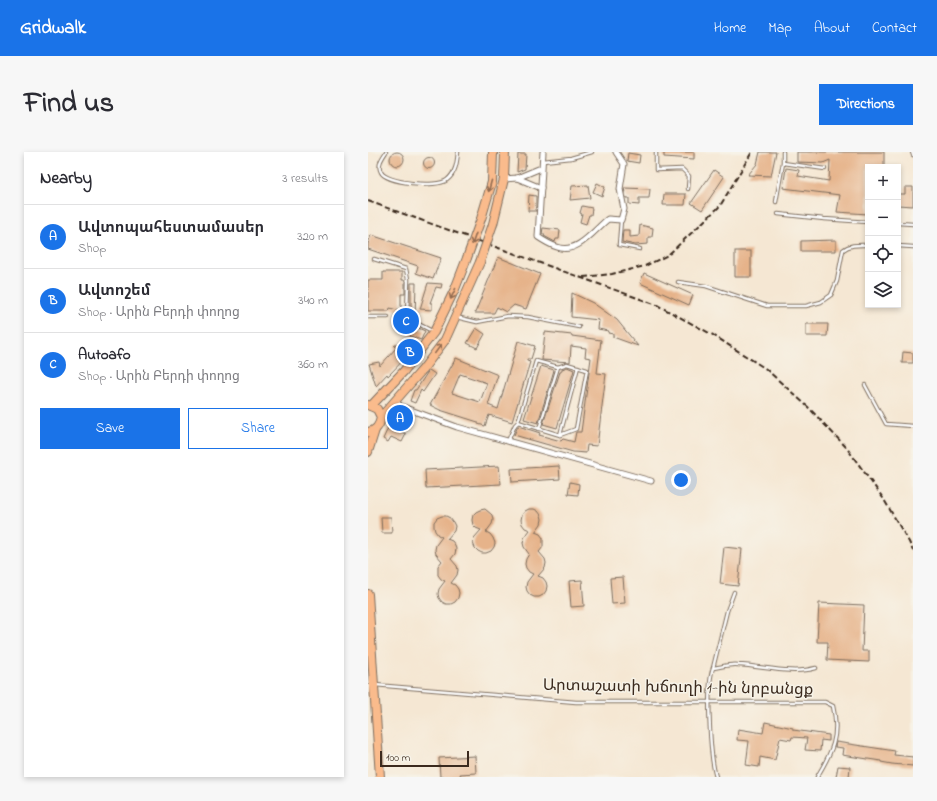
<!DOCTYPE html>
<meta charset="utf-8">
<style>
body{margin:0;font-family:"Indie Flower","Noto Sans Armenian",sans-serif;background:#f7f7f7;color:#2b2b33}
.controls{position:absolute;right:12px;top:12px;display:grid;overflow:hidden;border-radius:0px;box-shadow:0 2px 6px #0003}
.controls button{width:36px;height:36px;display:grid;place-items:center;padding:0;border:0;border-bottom:1px solid #e1e1e2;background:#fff;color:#2b2b33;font:20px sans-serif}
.scale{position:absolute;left:12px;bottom:10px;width:89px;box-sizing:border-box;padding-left:4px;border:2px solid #3b2a1e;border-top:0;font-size:11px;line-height:14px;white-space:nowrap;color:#3b2a1e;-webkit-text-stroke:3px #f7f3e8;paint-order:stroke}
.you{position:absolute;left:313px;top:328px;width:14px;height:14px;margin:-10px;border:3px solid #fff;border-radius:50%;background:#1a73e8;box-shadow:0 0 0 6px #1a73e833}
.badge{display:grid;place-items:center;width:26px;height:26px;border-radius:50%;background:#1a73e8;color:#fff;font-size:13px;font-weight:700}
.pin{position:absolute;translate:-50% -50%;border:2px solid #fff;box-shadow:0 1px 4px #0006}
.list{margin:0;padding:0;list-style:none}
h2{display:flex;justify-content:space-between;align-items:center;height:52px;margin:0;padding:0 16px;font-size:17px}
h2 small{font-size:13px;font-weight:400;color:#7c7c81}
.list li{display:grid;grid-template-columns:26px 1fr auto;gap:12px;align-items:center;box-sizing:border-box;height:64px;padding:0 16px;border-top:1px solid #e1e1e2}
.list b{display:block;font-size:15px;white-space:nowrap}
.list p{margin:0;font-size:13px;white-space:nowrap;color:#7c7c81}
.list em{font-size:13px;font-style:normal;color:#7c7c81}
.actions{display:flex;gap:8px;padding:12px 16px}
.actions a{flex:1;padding:9px 0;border:1px solid #1a73e8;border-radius:0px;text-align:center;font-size:14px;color:#1a73e8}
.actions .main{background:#1a73e8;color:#fff}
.icon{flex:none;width:22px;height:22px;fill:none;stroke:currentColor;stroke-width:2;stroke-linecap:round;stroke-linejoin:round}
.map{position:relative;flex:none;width:545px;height:625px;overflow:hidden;border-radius:0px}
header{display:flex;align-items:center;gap:24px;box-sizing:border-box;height:56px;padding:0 20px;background:#1a73e8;color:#fff}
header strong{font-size:19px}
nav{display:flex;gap:22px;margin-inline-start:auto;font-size:14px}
.intro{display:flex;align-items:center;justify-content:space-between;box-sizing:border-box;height:96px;padding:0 24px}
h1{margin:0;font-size:28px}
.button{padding:10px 18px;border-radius:0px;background:#1a73e8;color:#fff;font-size:14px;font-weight:700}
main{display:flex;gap:24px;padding:0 24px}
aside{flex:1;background:#fff;border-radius:0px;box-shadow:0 2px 6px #0003}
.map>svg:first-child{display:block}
</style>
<header>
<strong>Gridwalk</strong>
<nav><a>Home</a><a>Map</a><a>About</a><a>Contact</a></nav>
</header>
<div class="intro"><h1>Find us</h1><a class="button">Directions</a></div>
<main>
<aside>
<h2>Nearby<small>3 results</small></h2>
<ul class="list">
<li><span class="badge">A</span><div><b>Ավտոպահեստամասեր</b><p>Shop</p></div><em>320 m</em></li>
<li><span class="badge">B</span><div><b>Ավտոշեմ</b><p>Shop · Արին Բերդի փողոց</p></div><em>340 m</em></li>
<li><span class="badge">C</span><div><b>Autoafo</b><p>Shop · Արին Բերդի փողոց</p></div><em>360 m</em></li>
</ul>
<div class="actions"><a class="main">Save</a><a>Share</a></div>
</aside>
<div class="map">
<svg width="545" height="625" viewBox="0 0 545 625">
<rect width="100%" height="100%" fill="#f7f3e8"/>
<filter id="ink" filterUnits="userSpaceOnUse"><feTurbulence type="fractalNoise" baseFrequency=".025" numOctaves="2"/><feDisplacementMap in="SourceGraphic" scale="8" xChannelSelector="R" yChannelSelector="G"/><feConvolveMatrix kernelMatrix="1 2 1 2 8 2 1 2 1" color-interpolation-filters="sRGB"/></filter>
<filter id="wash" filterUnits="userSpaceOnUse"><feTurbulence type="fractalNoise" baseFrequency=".012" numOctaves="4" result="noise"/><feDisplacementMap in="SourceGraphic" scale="16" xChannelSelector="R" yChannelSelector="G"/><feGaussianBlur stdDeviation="0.9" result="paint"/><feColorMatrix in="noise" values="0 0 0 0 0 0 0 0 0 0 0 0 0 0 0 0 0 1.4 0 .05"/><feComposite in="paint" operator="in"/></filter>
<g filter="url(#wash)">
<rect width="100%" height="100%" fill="#f5e7d3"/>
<g id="blocks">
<g fill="#e6b38a" fill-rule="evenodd">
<polygon points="296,0 326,0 326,7 296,5"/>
<polygon points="392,0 408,0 403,24 380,23 389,12"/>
<polygon points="429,0 516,0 516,15 499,15 500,62 469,60 472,43 415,36 418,16 431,18 430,24 461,29 462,8 455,11 429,10"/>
<circle cx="29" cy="7" r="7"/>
<polygon points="260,1 272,3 271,11 259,9"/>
<polygon points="150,2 158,2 157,17 149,20"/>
<circle cx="61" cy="11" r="5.5"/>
<polygon points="346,18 356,25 334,58 323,51"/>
<polygon points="229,31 237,35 234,44 225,40"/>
<polygon points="220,33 222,46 202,48 204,34"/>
<polygon points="537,35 545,35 545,54 530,53 530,42 537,42"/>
<polygon points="256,36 282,37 281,46 271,46 271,53 261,52 261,46 258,46"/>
<polygon points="296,42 318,42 317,53 295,53"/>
<polygon points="161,43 168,44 168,59 160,59"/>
<polygon points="214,54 224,56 223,63 221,63 218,72 212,70 214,62 212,61"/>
<polygon points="272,73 285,76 284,85 280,85 280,92 267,93 254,90 255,78 262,78 262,85 271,84"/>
<polygon points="175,76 192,78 191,87 188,87 187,90 176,84 177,82 174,82"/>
<polygon points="3,83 73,106 65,127 48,121 50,114 0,97 0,92"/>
<polygon points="468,88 468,99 433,99 433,89"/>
<rect x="367" y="99" width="16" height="26"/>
<polygon points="130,105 172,122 158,157 146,153 138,160 129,155 126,161 107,161"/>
<polygon points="15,120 34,120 34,128 36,128 37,130 37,142 33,142 33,159 22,156 21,159 0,159 0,128 15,128"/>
<polygon points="276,121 325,143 321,153 272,131"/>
<polygon points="43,131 48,131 47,165 43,163"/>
<polygon points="60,131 74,132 73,136 68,135 62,151 64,151 64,158 52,157"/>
<polygon points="204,141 225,151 249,168 270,194 245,185 245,182 240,181 241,179 230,177 231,168 203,165"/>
<polygon points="438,172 460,172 459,184 438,184"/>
<polygon points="48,175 57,179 53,188 42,184 42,177 46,178"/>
<polygon points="108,176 117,182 109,196 99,191"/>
<polygon points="177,180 204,183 204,184 233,188 229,221 238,222 229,294 219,293 218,301 205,300 146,283 150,274 172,281 171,283 193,289 195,287 206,290 208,280 213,280 223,206 217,205 218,196 203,194 202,210 174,208"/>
<path d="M 150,189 L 167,194 L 163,207 L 159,207 L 159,209 L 162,210 L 144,270 L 121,263 L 117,274 L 110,272 L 110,270 L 72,258 L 62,253 L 88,206 L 130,223 L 120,253 L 130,257 ZM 92,222 L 119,231 L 112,250 L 84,241 Z"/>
<polygon points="29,192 47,196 20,224 19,222 8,234 1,212 11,210 12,214 28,196 26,194"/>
<polygon points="535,200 545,201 545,211 534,211"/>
<polygon points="173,214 186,218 170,271 156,267"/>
<polygon points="199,215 206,218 189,276 175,272 192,220 193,220 194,217"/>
<polygon points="61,218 67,222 55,240 53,238 47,251 42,249 46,238 48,238"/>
<polygon points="21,274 38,282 34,290 23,285 20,290 15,287"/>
<polygon points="131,314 133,332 58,336 57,318"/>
<polygon points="191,314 192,327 144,330 143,317"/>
<polygon points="202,330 211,332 210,343 200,342"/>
<polygon points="117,357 124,363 125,368 124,372 118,380 122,382 125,386 127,391 126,395 123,399 118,401 114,401 110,399 107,396 105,391 106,386 113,378 108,376 105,373 104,368 105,363 108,360 112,358"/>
<polygon points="161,357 166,357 170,359 173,363 174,367 173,372 167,380 172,382 175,386 175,395 171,400 177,407 178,411 177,416 170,424 175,426 178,430 179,434 178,439 175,443 171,445 166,445 162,443 159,439 158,435 159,430 165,422 161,420 158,416 157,412 158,407 161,402 156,395 155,391 156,386 162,378 157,376 154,372 153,368 154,363 157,359"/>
<polygon points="74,364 78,364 82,366 85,370 87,374 86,379 79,387 84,389 87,393 88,397 87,402 83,407 89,414 90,418 89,423 83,431 87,433 90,437 91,441 90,446 87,450 83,452 78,452 74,450 71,446 70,442 71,437 77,429 73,427 70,423 70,414 74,409 68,402 67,398 68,393 74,385 70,383 67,379 66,375 66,370 69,366"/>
<polygon points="13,365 23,365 24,381 14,381"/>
<polygon points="356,395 374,397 370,434 352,432"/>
<polygon points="255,425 257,451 244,452 242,426"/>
<polygon points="214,428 216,454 203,455 201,429"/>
<polygon points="451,451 496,453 494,499 501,499 501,510 459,508 460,490 449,490"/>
<polygon points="397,570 425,576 425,578 461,583 461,589 453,588 452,599 437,598 439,586 424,585 423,588 412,586 407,608 392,605 391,615 378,613 381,589 369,588 370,577 395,581"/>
<polygon points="468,590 527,599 526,603 545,605 545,614 524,612 513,610 513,609 474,603 475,596 467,595"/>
<polygon points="107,604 108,621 92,622 93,625 72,625 71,606"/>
<polygon points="470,614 482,615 481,625 468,625"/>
</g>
</g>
</g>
<g filter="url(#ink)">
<use href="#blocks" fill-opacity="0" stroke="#7c6c5d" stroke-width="1"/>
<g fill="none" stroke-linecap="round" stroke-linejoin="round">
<g stroke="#7c6c5d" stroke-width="4.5">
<g id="service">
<path d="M 18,0 C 14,6 9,13 13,20 C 18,31 69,36 79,28 C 88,21 89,10 90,0"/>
<polyline points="288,0 288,18 314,17 321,24 320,37"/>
<polyline points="544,0 545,3"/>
<polyline points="175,9 203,6 224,0"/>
<polyline points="415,11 457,17"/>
<polyline points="408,50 415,11 415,0"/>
<polyline points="410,62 456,67 500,70"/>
<polyline points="253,68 251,93 272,97"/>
<polyline points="530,71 545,72"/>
<polyline points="530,94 545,95"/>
<polyline points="6,107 38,117 40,127 39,166 64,179"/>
<path d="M 310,130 L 338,134 L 399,154 L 438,154 L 453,150 L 463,143 L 469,129 L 475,98 C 482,92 491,93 500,93"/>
<polyline points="0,165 20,165"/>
<polyline points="88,165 109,170 140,164 160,165 211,175"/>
<polyline points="497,233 518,272 545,274"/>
<polyline points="150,270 192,283 210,215"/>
<polyline points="171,277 190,215"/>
<polyline points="140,289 147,273 150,270 168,209 190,215 199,212 219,218 208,277 192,283"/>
<polyline points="345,516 359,459 366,440"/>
<path d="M 7,533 L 208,550 L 457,550 L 465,554 C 472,584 464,600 449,625"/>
<path d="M 348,625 C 342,606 338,534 345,516 C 353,515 362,512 370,513 C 395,514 423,523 448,516"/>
</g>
</g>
<g stroke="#7c6c5d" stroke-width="7">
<g id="minor">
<path d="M 175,0 L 170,85 C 176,89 183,93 189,95 C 209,103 226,78 240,67 L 253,68 L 256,57 L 252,37 L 256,12 L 248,0"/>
<polyline points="149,26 173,36"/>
<polyline points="136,27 149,26 173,16"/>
<polyline points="28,249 32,254 89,275 283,329"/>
</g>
</g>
<g stroke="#7c6c5d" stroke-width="10">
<g id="primary">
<polyline points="113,67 124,30 125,0"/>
<polyline points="125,72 136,27 137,0"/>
<path d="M 0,253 L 9,257 L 13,265 C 12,273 8,279 0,280"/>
<polyline points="3,254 36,219 66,180 87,137 99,106"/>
<polyline points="13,265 55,217 77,188 112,110"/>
<polyline points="0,300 7,278"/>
<polyline points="0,442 12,625"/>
</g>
</g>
<use href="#service" stroke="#fff" stroke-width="2.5"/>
<use href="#minor" stroke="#fff" stroke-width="5"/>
<use href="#primary" stroke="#fabb8c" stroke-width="8"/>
<g stroke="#3b2a1e" stroke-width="2" stroke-dasharray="6 3" stroke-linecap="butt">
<polyline points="0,49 289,153 345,183 398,217 440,255 478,295 515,346 541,390 545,399"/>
<polyline points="215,125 244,122 277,114 300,103 352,54 384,0"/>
</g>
<g stroke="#7c6c5d" stroke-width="10" stroke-linecap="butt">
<g id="primary-bridge">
<polyline points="99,106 113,67"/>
<polyline points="112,110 125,72"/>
</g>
</g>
<use href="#primary-bridge" stroke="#fabb8c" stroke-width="8"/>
</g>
<defs><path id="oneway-shaft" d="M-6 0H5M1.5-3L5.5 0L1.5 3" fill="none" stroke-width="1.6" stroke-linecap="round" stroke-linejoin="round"/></defs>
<g stroke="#916b50">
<use href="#oneway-shaft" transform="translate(122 34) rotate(105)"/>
<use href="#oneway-shaft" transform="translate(106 87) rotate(109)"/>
<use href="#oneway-shaft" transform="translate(85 142) rotate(115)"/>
<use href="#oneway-shaft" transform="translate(70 197) rotate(-54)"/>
</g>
</g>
<g text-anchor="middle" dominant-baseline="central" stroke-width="3" stroke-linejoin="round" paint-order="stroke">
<g font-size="16" fill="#3b2a1e" stroke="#f7f3e8">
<text transform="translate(310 536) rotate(1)">Արտաշատի խճուղի 1-ին նրբանցք</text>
</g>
</g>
</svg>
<div class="controls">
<button>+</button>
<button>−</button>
<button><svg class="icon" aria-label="locate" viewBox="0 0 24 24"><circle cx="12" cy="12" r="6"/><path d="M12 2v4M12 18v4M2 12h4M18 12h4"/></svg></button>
<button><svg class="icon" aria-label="layers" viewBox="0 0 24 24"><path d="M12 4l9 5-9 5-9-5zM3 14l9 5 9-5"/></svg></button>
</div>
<div class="scale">100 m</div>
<div class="you"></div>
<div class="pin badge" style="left:32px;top:266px">A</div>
<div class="pin badge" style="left:42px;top:200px">B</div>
<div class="pin badge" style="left:38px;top:169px">C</div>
</div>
</main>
